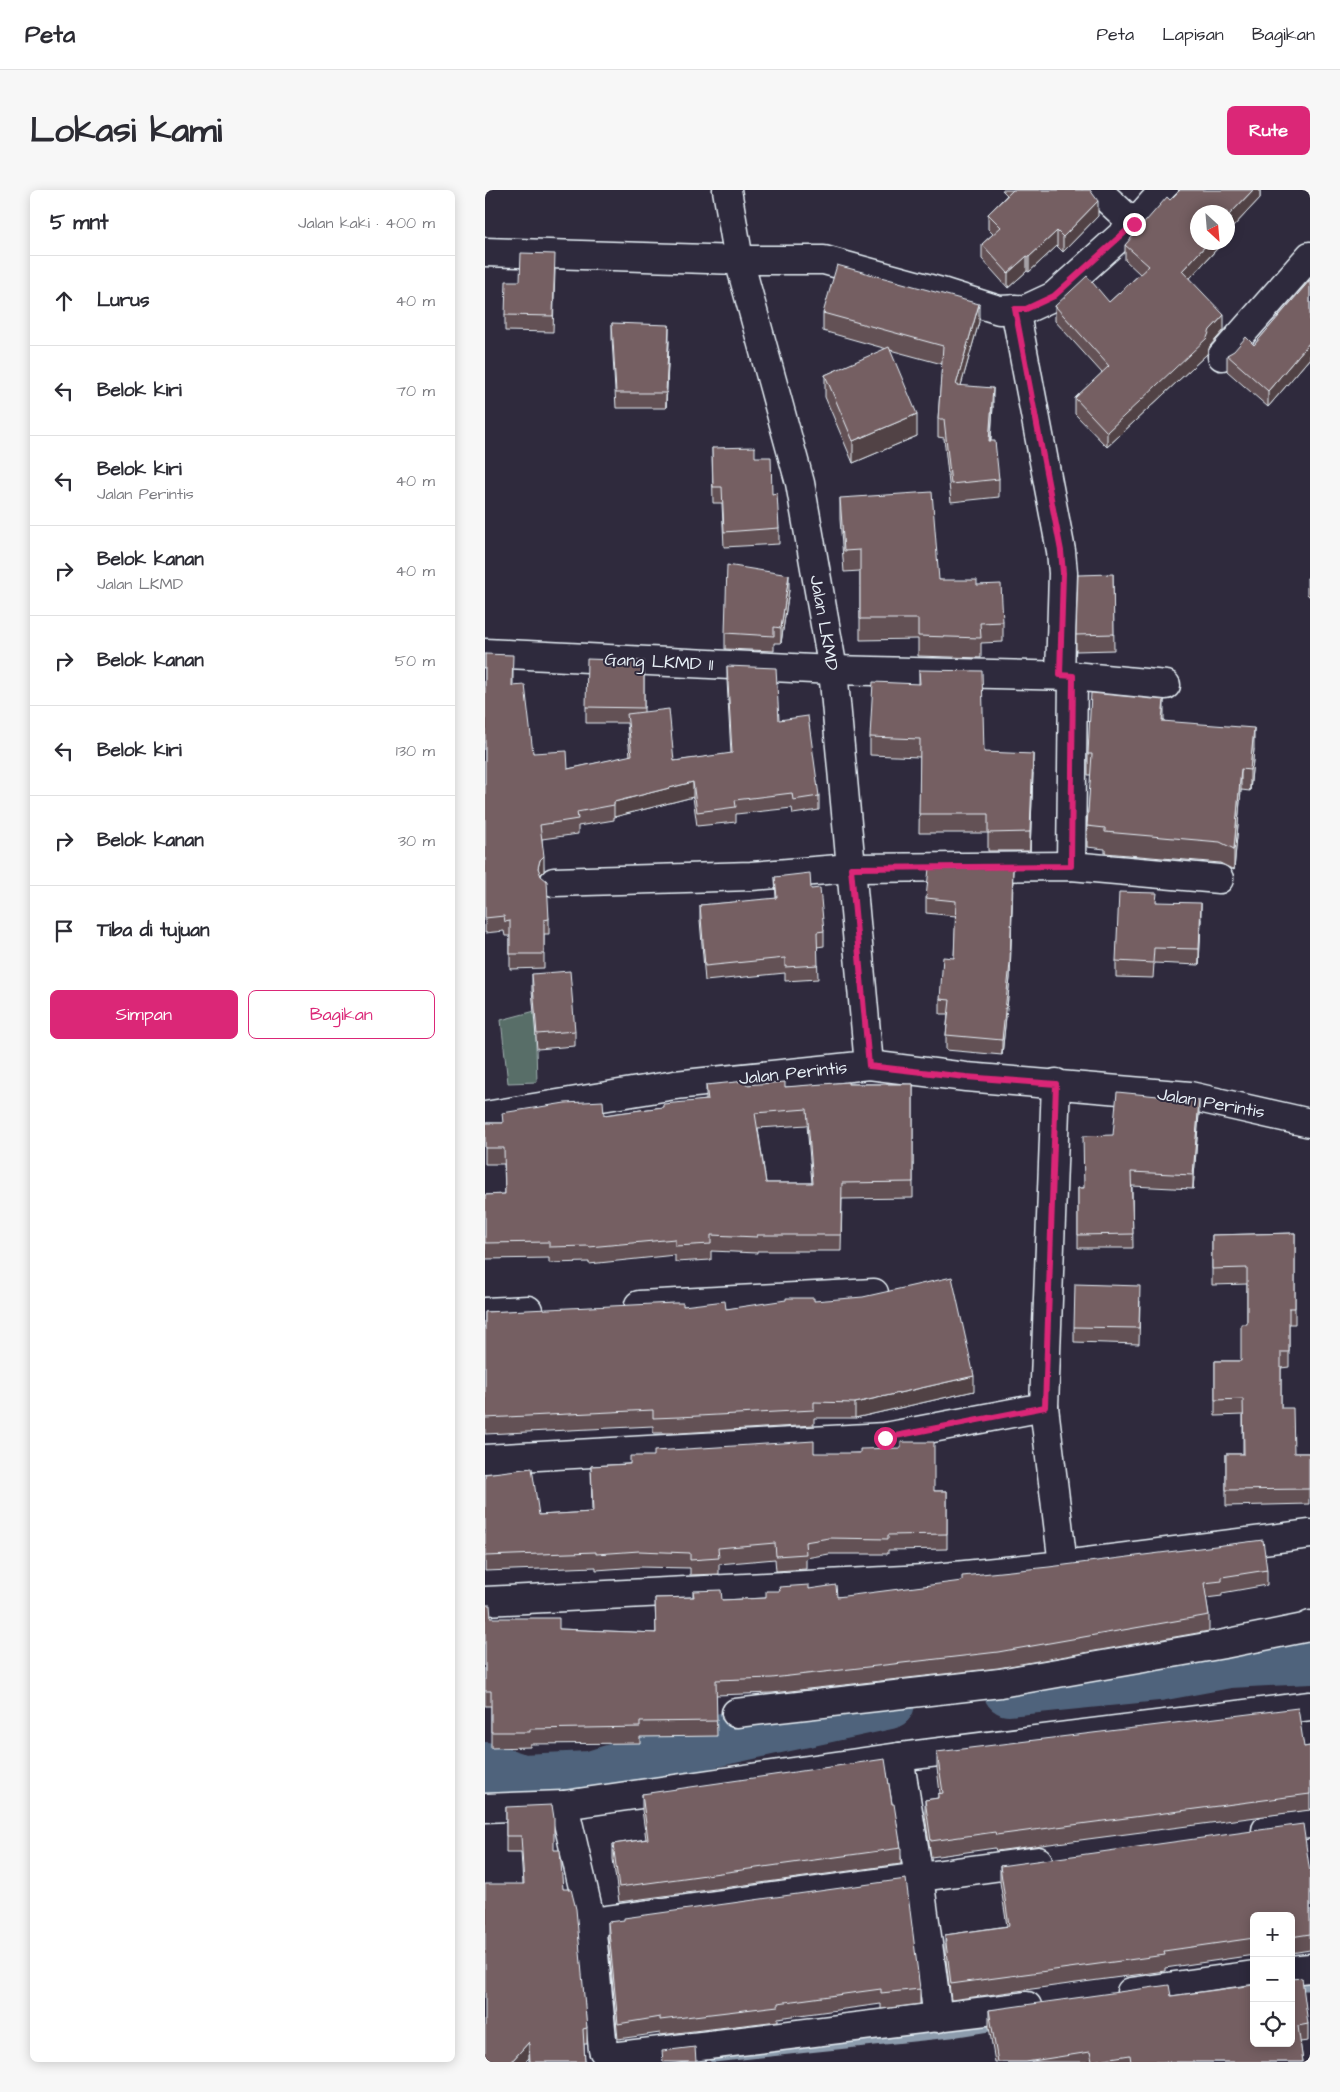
<!DOCTYPE html>
<html lang="id">
<meta charset="utf-8">
<style>
body{margin:0;font-family:"Architects Daughter",sans-serif;background:#f7f7f7;color:#2b2b33}
.controls{position:absolute;right:15px;bottom:15px;display:grid;overflow:hidden;border-radius:8px;box-shadow:0 2px 12px #0003}
.controls button{width:45px;height:45px;display:grid;place-items:center;padding:0;border:0;border-bottom:1px solid #e1e1e2;background:#fff;color:#2b2b33;font:25px sans-serif}
.compass{position:absolute;left:705px;top:15px;width:45px;height:45px;border-radius:50%;background:#fff;box-shadow:0 2px 12px #0003;rotate:154deg}
.stop{position:absolute;width:15px;height:15px;margin:-11px;border:4px solid #db2777;border-radius:50%;background:#fff}
.stop.end{background:#db2777;border-color:#fff;box-shadow:0 1px 5px #0008}
.list{margin:0;padding:0;list-style:none}
h2{display:flex;justify-content:space-between;align-items:center;height:65px;margin:0;padding:0 20px;font-size:21px}
h2 small{font-size:16px;font-weight:400;color:#7c7c81}
.list li{display:grid;grid-template-columns:32px 1fr auto;gap:15px;align-items:center;box-sizing:border-box;height:90px;padding:0 20px;border-top:1px solid #e1e1e2}
.list b{display:block;font-size:19px;white-space:nowrap}
.list p{margin:0;font-size:16px;white-space:nowrap;color:#7c7c81}
.list em{font-size:16px;font-style:normal;color:#7c7c81}
.actions{display:flex;gap:10px;padding:15px 20px}
.actions a{flex:1;padding:11px 0;border:1px solid #db2777;border-radius:8px;text-align:center;font-size:18px;color:#db2777}
.actions .main{background:#db2777;color:#fff}
.icon{flex:none;width:28px;height:28px;fill:none;stroke:currentColor;stroke-width:2;stroke-linecap:round;stroke-linejoin:round}
.map{position:relative;flex:none;width:825px;height:1872px;overflow:hidden;border-radius:8px}
header{display:flex;align-items:center;gap:30px;box-sizing:border-box;height:70px;padding:0 25px;background:#fff;border-bottom:1px solid #e1e1e2}
header strong{font-size:24px}
nav{display:flex;gap:28px;margin-inline-start:auto;font-size:18px}
.intro{display:flex;align-items:center;justify-content:space-between;box-sizing:border-box;height:120px;padding:0 30px}
h1{margin:0;font-size:35px}
.button{padding:12px 22px;border-radius:8px;background:#db2777;color:#fff;font-size:18px;font-weight:700}
main{display:flex;gap:30px;padding:0 30px}
aside{flex:1;background:#fff;border-radius:8px;box-shadow:0 2px 12px #0003}
.map>svg:first-child{display:block}
</style>
<header>
<strong>Peta</strong>
<nav><a>Peta</a><a>Lapisan</a><a>Bagikan</a></nav>
</header>
<div class="intro"><h1>Lokasi kami</h1><a class="button">Rute</a></div>
<main>
<aside>
<h2>5 mnt<small>Jalan kaki · 400 m</small></h2>
<ul class="list">
<li><svg class="icon" aria-label="ahead" viewBox="0 0 24 24"><path d="M12 20V5M6 11l6-6 6 6"/></svg><div><b>Lurus</b></div><em>40 m</em></li>
<li><svg class="icon" aria-label="left" viewBox="0 0 24 24"><path d="M17 20v-9H6M10 6l-5 5 5 5"/></svg><div><b>Belok kiri</b></div><em>70 m</em></li>
<li><svg class="icon" aria-label="left" viewBox="0 0 24 24"><path d="M17 20v-9H6M10 6l-5 5 5 5"/></svg><div><b>Belok kiri</b><p>Jalan Perintis</p></div><em>40 m</em></li>
<li><svg class="icon" aria-label="right" viewBox="0 0 24 24"><path d="M7 20v-9h11M14 6l5 5-5 5"/></svg><div><b>Belok kanan</b><p>Jalan LKMD</p></div><em>40 m</em></li>
<li><svg class="icon" aria-label="right" viewBox="0 0 24 24"><path d="M7 20v-9h11M14 6l5 5-5 5"/></svg><div><b>Belok kanan</b></div><em>50 m</em></li>
<li><svg class="icon" aria-label="left" viewBox="0 0 24 24"><path d="M17 20v-9H6M10 6l-5 5 5 5"/></svg><div><b>Belok kiri</b></div><em>130 m</em></li>
<li><svg class="icon" aria-label="right" viewBox="0 0 24 24"><path d="M7 20v-9h11M14 6l5 5-5 5"/></svg><div><b>Belok kanan</b></div><em>30 m</em></li>
<li><svg class="icon" aria-label="arrive" viewBox="0 0 24 24"><path d="M6 21V4h12l-3 4 3 4H6"/></svg><div><b>Tiba di tujuan</b></div></li>
</ul>
<div class="actions"><a class="main">Simpan</a><a>Bagikan</a></div>
</aside>
<div class="map">
<svg width="825" height="1872" viewBox="0 0 825 1872">
<rect width="100%" height="100%" fill="#2f2a3d"/>
<filter id="ink" filterUnits="userSpaceOnUse"><feTurbulence type="fractalNoise" baseFrequency=".02" numOctaves="2"/><feDisplacementMap in="SourceGraphic" scale="10" xChannelSelector="R" yChannelSelector="G"/><feConvolveMatrix kernelMatrix="1 2 1 2 8 2 1 2 1" color-interpolation-filters="sRGB"/></filter>
<g filter="url(#ink)">
<polygon fill="#596e68" stroke="#a0b0b0" points="50,821 52,892 23,893 16,830"/>
<g fill="none" stroke-linecap="round" stroke-linejoin="round">
<g stroke="#8d9cad" stroke-width="9">
<polyline points="806,1796 825,1796"/>
<polyline points="228,1868 466,1843 516,1835"/>
</g>
<g stroke="#50647b" stroke-width="52">
<polyline points="524,1500 674,1485 744,1472 825,1468"/>
<polyline points="0,1578 37,1590 105,1587 206,1556 404,1513"/>
</g>
<g stroke="#e8f1f8" stroke-width="31">
<g id="street">
<polyline points="612,0 649,34"/>
<polyline points="0,62 254,70 339,70 460,103 514,120 541,119 569,106 649,34 679,0"/>
<polyline points="530,119 576,361 578,383 575,485"/>
<polyline points="737,166 825,66"/>
<polyline points="0,463 348,480 588,486 681,495"/>
<polyline points="586,676 588,486"/>
<polyline points="69,692 266,686 366,678 586,676 734,689"/>
<polyline points="384,875 481,887 705,906 825,933"/>
<polyline points="571,893 559,1217 578,1375"/>
<polyline points="154,1115 389,1103"/>
<polyline points="0,1122 43,1120"/>
<polyline points="0,1269 400,1247 559,1217"/>
<polyline points="0,1411 440,1389 578,1375 825,1344"/>
<polyline points="251,1523 515,1493 739,1454 819,1438 825,1435"/>
<polyline points="414,1567 434,1687 453,1828"/>
<polyline points="79,1615 106,1732 118,1860 121,1864 126,1867 542,1816"/>
<polyline points="0,1618 79,1615 414,1567 825,1516"/>
<polyline points="781,1640 825,1634"/>
<polyline points="106,1732 553,1671"/>
<polyline points="806,1780 825,1778"/>
<polyline points="646,1802 769,1785"/>
</g>
</g>
<g stroke="#e8f1f8" stroke-width="31">
<polyline id="secondary" points="0,926 190,895 384,875 348,480 315,293 254,70 242,0"/>
</g>
<use href="#street" stroke="#2f2a3d" stroke-width="28"/>
<use href="#secondary" stroke="#2f2a3d" stroke-width="28"/>
</g>
<g fill="#645154" stroke="#e8f1f8" fill-rule="evenodd">
<polygon points="517,0 605,0 613,26 578,62 572,56 544,82 542,81 523,98 497,69 497,54 508,44 503,39 503,24 522,5"/>
<polygon points="775,0 775,8 747,38 747,43 704,89 739,140 725,156 722,164 622,257 590,224 590,208 617,183 570,131 570,116 624,112 655,84 640,70 640,55 685,10"/>
<polygon points="70,80 68,142 20,141 20,125 35,91"/>
<polygon points="825,90 825,168 783,217 742,181 742,165 769,155"/>
<polygon points="338,123 494,132 476,195 508,216 506,251 514,289 514,307 466,312 459,248 453,247 453,229 457,174 405,160 432,246 368,273 340,207 340,185 402,159 338,141"/>
<polygon points="127,133 184,151 181,218 131,218 127,148"/>
<polygon points="227,258 270,267 287,304 294,338 294,354 239,357 237,313 228,313"/>
<polygon points="355,308 454,390 492,395 518,432 518,452 496,453 496,468 433,466 433,449 375,450 375,381 359,382 355,329"/>
<polygon points="628,384 629,460 591,461 591,445"/>
<polygon points="825,386 825,407 822,404 822,388"/>
<polygon points="304,400 296,453 289,453 289,461 240,459 240,443"/>
<polygon points="0,464 28,480 28,496 48,563 83,579 145,566 142,533 101,533 101,517 159,471 159,522 189,571 246,564 242,490 242,476 294,530 334,606 334,620 308,624 307,618 251,624 251,632 212,636 208,607 129,627 129,630 93,636 93,644 57,649 59,681 56,685 64,729 64,744 59,744 59,778 25,779 25,746 20,746 19,741 0,743"/>
<polygon points="434,480 499,562 548,583 545,661 503,661 503,643 434,643 435,567 385,565 385,547 434,494"/>
<polygon points="679,531 769,559 765,601 756,600 749,680 735,673 620,663 620,659 602,657 602,636 606,585 603,585 603,564"/>
<polygon points="290,687 326,699 339,741 339,756 332,757 333,789 300,791 300,783 220,791 215,730 215,715 291,709"/>
<polygon points="528,692 525,788 517,865 461,860 461,845 463,824 455,824 455,809 469,768 471,726 441,723 441,708"/>
<polygon points="672,712 716,729 714,775 669,773 668,788 631,787 631,771"/>
<polygon points="47,784 90,841 90,856 52,859 47,800"/>
<path d="M 363,894 L 428,894 L 428,1008 L 357,1009 L 356,1061 L 272,1061 L 272,1063 L 226,1061 L 226,1070 L 190,1072 L 190,1065 L 104,1074 L 104,1072 L 64,1073 L 64,1068 L 0,1069 L 0,1005 L 20,1004 L 19,974 L 0,974 L 0,933 L 17,933 L 119,925 L 178,917 L 221,910 L 221,895 L 261,895 L 300,897 ZM 322,935 L 327,993 L 281,993 L 273,938 Z"/>
<polygon points="714,924 708,999 647,996 648,1058 593,1058 593,998 599,998 628,945"/>
<polygon points="810,1043 810,1134 804,1134 804,1177 796,1178 796,1218 809,1263 824,1263 824,1314 741,1316 741,1264 758,1264 758,1225 730,1226 730,1171 756,1171 762,1134 762,1094 727,1095 727,1045"/>
<polygon points="329,1111 489,1201 370,1228 329,1228 329,1235 194,1243 168,1243 168,1236 0,1244 0,1122 198,1116 241,1119"/>
<polygon points="655,1111 654,1154 589,1152 589,1137"/>
<polygon points="329,1263 449,1301 462,1301 462,1359 403,1360 403,1364 344,1364 321,1368 321,1379 291,1381 290,1369 234,1374 234,1384 205,1385 205,1378 154,1377 111,1380 111,1377 0,1381 0,1284 54,1325 107,1322 106,1276"/>
<polygon points="782,1380 782,1395 737,1403 737,1406 721,1408 724,1425 724,1441 513,1478 287,1503 231,1505 232,1546 155,1547 155,1553 45,1554 45,1557 6,1558 6,1516 0,1516 0,1415 6,1428 74,1439 171,1443 170,1408 208,1407 208,1401 237,1410 281,1408 294,1401 324,1399 352,1407"/>
<polygon points="825,1556 825,1620 511,1661 510,1658 446,1667 440,1625 440,1610 453,1608 453,1604 455,1603 452,1578 452,1562 819,1557"/>
<polygon points="157,1604 407,1614 416,1658 416,1674 134,1712 128,1669 128,1654 161,1649 157,1620"/>
<polygon points="21,1617 69,1660 78,1699 102,1838 102,1854 99,1854 100,1872 44,1872 44,1868 40,1872 0,1872 38,1694 36,1662 21,1662"/>
<polygon points="515,1676 825,1683 825,1760 806,1763 806,1726 769,1726 769,1765 680,1778 680,1781 466,1810 460,1762 460,1745 522,1736 515,1692"/>
<polygon points="123,1732 435,1799 435,1814 396,1819 396,1814 293,1828 293,1831 175,1845 175,1843 133,1849 123,1748"/>
<polygon points="806,1789 823,1834 823,1851 815,1852 818,1872 510,1872 504,1837 504,1820 686,1806"/>
</g>
<g fill="#514245" stroke="#e8f1f8">
<polygon points="768,0 775,0 775,8 747,38 747,43 742,48 742,32 744,25"/>
<polygon points="613,11 613,26 578,62 578,47"/>
<polygon points="572,41 572,56 544,82 544,67"/>
<polygon points="724,52 738,52 697,97 697,81"/>
<polygon points="542,66 542,81 523,98 523,83"/>
<polygon points="494,114 494,132 471,213 471,195"/>
<polygon points="739,125 739,140 725,156 722,164 622,257 622,242 725,140"/>
<polygon points="184,135 184,151 181,218 181,203"/>
<polygon points="825,152 825,168 783,217 783,201"/>
<polygon points="508,198 508,216 504,269 504,251"/>
<polygon points="432,224 432,246 368,273 368,251"/>
<polygon points="304,385 304,400 296,453 296,438"/>
<polygon points="679,510 679,531 677,531"/>
<polygon points="769,538 769,559 765,601 765,580"/>
<polygon points="548,564 548,583 545,661 545,642"/>
<polygon points="756,579 756,600 749,680 749,659"/>
<polygon points="208,592 208,607 129,627 129,612"/>
<polygon points="59,666 59,681 55,685 53,678 55,670"/>
<polygon points="528,677 525,788 517,865 517,850"/>
<polygon points="716,713 716,729 714,775 714,759"/>
<polygon points="714,910 714,924 708,999 708,985"/>
<polygon points="489,1186 489,1201 370,1228 370,1213"/>
<polygon points="44,1852 44,1868 40,1872 26,1872"/>
</g>
<g fill="#745e62" stroke="#e8f1f8" fill-rule="evenodd">
<polygon points="528,0 605,0 613,11 578,47 572,41 544,67 542,66 523,83 497,54 516,37 503,24"/>
<polygon points="695,0 768,0 744,25 747,28 742,32 742,22 712,22 712,52 724,52 697,81 739,125 725,140 722,148 622,242 590,208 624,176 570,116 602,86 624,112 664,76 640,55 682,7 685,10"/>
<polygon points="36,63 70,64 68,126 20,125 21,91 35,91"/>
<polygon points="352,75 494,114 471,195 508,198 504,251 510,251 514,289 466,294 459,229 453,229 458,156 338,123"/>
<polygon points="825,90 825,152 783,201 742,165 749,161 761,147 769,155"/>
<polygon points="127,133 184,135 181,203 131,203"/>
<polygon points="404,157 432,224 368,251 340,185"/>
<polygon points="270,257 270,267 286,267 287,304 292,303 294,338 239,342 237,297 228,297 227,258"/>
<polygon points="447,302 454,390 492,390 492,395 516,394 518,432 495,433 496,448 433,446 433,429 375,429 375,360 359,361 355,308"/>
<polygon points="242,375 304,385 296,438 289,437 289,446 240,443"/>
<polygon points="628,384 629,444 591,445 593,385"/>
<polygon points="825,386 825,391 822,388"/>
<polygon points="0,464 28,465 27,496 40,495 48,563 82,561 83,579 147,565 142,524 184,519 189,571 247,563 242,476 291,478 294,530 323,526 334,606 308,610 307,603 250,610 251,617 212,622 208,592 129,612 129,615 92,622 93,629 55,635 59,666 55,670 53,678 56,686 62,691 64,729 59,730 59,764 25,764 25,731 20,732 19,726 0,728"/>
<polygon points="102,469 159,471 159,518 101,517"/>
<polygon points="434,480 497,481 499,562 548,564 545,642 503,643 503,624 434,624 435,549 385,547 388,492 435,494"/>
<polygon points="606,503 679,510 677,531 769,538 765,580 756,579 749,659 735,652 620,642 620,638 602,636 607,564 603,564"/>
<polygon points="528,677 525,773 517,850 461,845 465,810 455,809 458,767 469,768 471,711 441,708 444,678"/>
<polygon points="325,683 326,699 335,698 339,741 332,742 333,775 300,777 300,768 220,776 215,715 292,708 290,687"/>
<polygon points="634,702 672,703 671,712 716,713 714,759 669,758 668,773 631,771"/>
<polygon points="85,781 90,841 52,844 47,784"/>
<path d="M 261,891 L 261,895 L 300,892 L 300,897 L 363,892 L 363,894 L 428,894 L 428,992 L 357,993 L 356,1045 L 272,1045 L 272,1047 L 226,1045 L 226,1054 L 190,1056 L 190,1049 L 104,1057 L 104,1056 L 64,1057 L 64,1052 L 0,1053 L 0,1005 L 20,1004 L 19,958 L 0,958 L 0,933 L 18,933 L 17,923 L 80,913 L 118,911 L 119,925 L 178,917 L 178,914 L 223,910 L 221,895 ZM 322,919 L 328,993 L 281,993 L 270,923 Z"/>
<polygon points="632,902 714,910 708,985 646,982 648,1044 593,1045 593,998 599,998 598,946 628,945"/>
<polygon points="810,1043 810,1118 804,1118 804,1162 796,1162 796,1218 808,1218 809,1263 824,1263 824,1299 741,1300 741,1264 759,1264 758,1209 730,1210 730,1171 756,1171 756,1134 762,1134 762,1078 727,1079 727,1045"/>
<polygon points="467,1087 489,1186 370,1213 329,1212 329,1220 194,1227 168,1228 168,1220 0,1228 0,1122 189,1113 198,1113 198,1116 240,1111 241,1119 301,1110 301,1108 329,1108 329,1111 378,1107"/>
<polygon points="590,1094 655,1096 654,1138 589,1137"/>
<polygon points="329,1251 329,1263 375,1263 375,1259 416,1258 416,1252 449,1252 449,1301 462,1301 462,1344 403,1345 403,1349 344,1348 320,1352 321,1364 291,1366 290,1353 233,1358 234,1368 205,1370 205,1363 154,1361 111,1364 111,1362 0,1366 0,1284 47,1278 54,1325 108,1322 106,1276 145,1274 145,1266 169,1266 169,1261"/>
<polygon points="778,1350 782,1380 737,1387 737,1391 719,1393 724,1425 513,1462 287,1488 231,1490 232,1531 155,1532 155,1537 45,1539 45,1542 6,1542 6,1501 0,1501 0,1415 5,1415 6,1428 74,1428 74,1439 171,1443 170,1408 209,1407 208,1401 236,1400 237,1410 281,1408 281,1401 295,1401 294,1397 324,1395 324,1399 351,1395 352,1407 477,1391 477,1386 564,1377"/>
<polygon points="813,1518 819,1557 825,1556 825,1604 511,1645 510,1642 446,1651 440,1610 453,1608 453,1604 458,1603 452,1562"/>
<polygon points="400,1569 407,1614 409,1614 416,1658 134,1697 128,1654 163,1649 157,1604"/>
<polygon points="67,1615 69,1628 69,1660 75,1660 78,1699 86,1699 91,1719 102,1838 98,1839 100,1872 45,1872 44,1852 26,1872 0,1872 0,1694 39,1694 36,1646 21,1646 21,1617"/>
<polygon points="818,1634 825,1683 825,1744 806,1747 806,1726 769,1726 769,1748 679,1761 680,1765 466,1794 460,1745 524,1736 515,1676"/>
<polygon points="421,1689 435,1799 396,1803 396,1799 293,1813 293,1816 175,1830 175,1827 133,1834 123,1732 139,1730 139,1728"/>
<polygon points="817,1788 823,1834 813,1836 818,1872 646,1872 645,1865 607,1871 605,1862 541,1872 513,1872 504,1820 684,1795 686,1806 769,1795 769,1853 806,1853 806,1789"/>
<polygon points="210,1857 211,1872 178,1872 177,1861"/>
</g>
</g>
<g fill="none" stroke-linecap="round" stroke-linejoin="round" filter="url(#ink)">
<polyline stroke="#db2777" stroke-width="6" points="400,1248 560,1217 571,894 481,887 384,876 366,678 586,676 588,486 575,485 578,383 576,361 530,119 541,119 569,106 649,34"/>
</g>
<g text-anchor="middle" dominant-baseline="central" stroke-width="4" stroke-linejoin="round" paint-order="stroke">
<g font-size="18" fill="#e8f1f8" stroke="#2f2a3d">
<text transform="translate(339 433) rotate(80)">Jalan LKMD</text>
<text transform="translate(174 472) rotate(3)">Gang LKMD 11</text>
<text transform="translate(308 883) rotate(-6)">Jalan Perintis</text>
<text transform="translate(726 913) rotate(10)">Jalan Perintis</text>
</g>
</g>
</svg>
<div class="controls">
<button>+</button>
<button>−</button>
<button><svg class="icon" aria-label="locate" viewBox="0 0 24 24"><circle cx="12" cy="12" r="6"/><path d="M12 2v4M12 18v4M2 12h4M18 12h4"/></svg></button>
</div>
<svg class="compass" viewBox="-18 -18 36 36"><path d="M0-13l5 13h-10z" fill="#e53935"/><path d="M0 13l5-13h-10z" fill="#7c7c81"/></svg>
<div class="stop" style="left:400px;top:1248px"></div>
<div class="stop end" style="left:649px;top:34px"></div>
</div>
</main>
